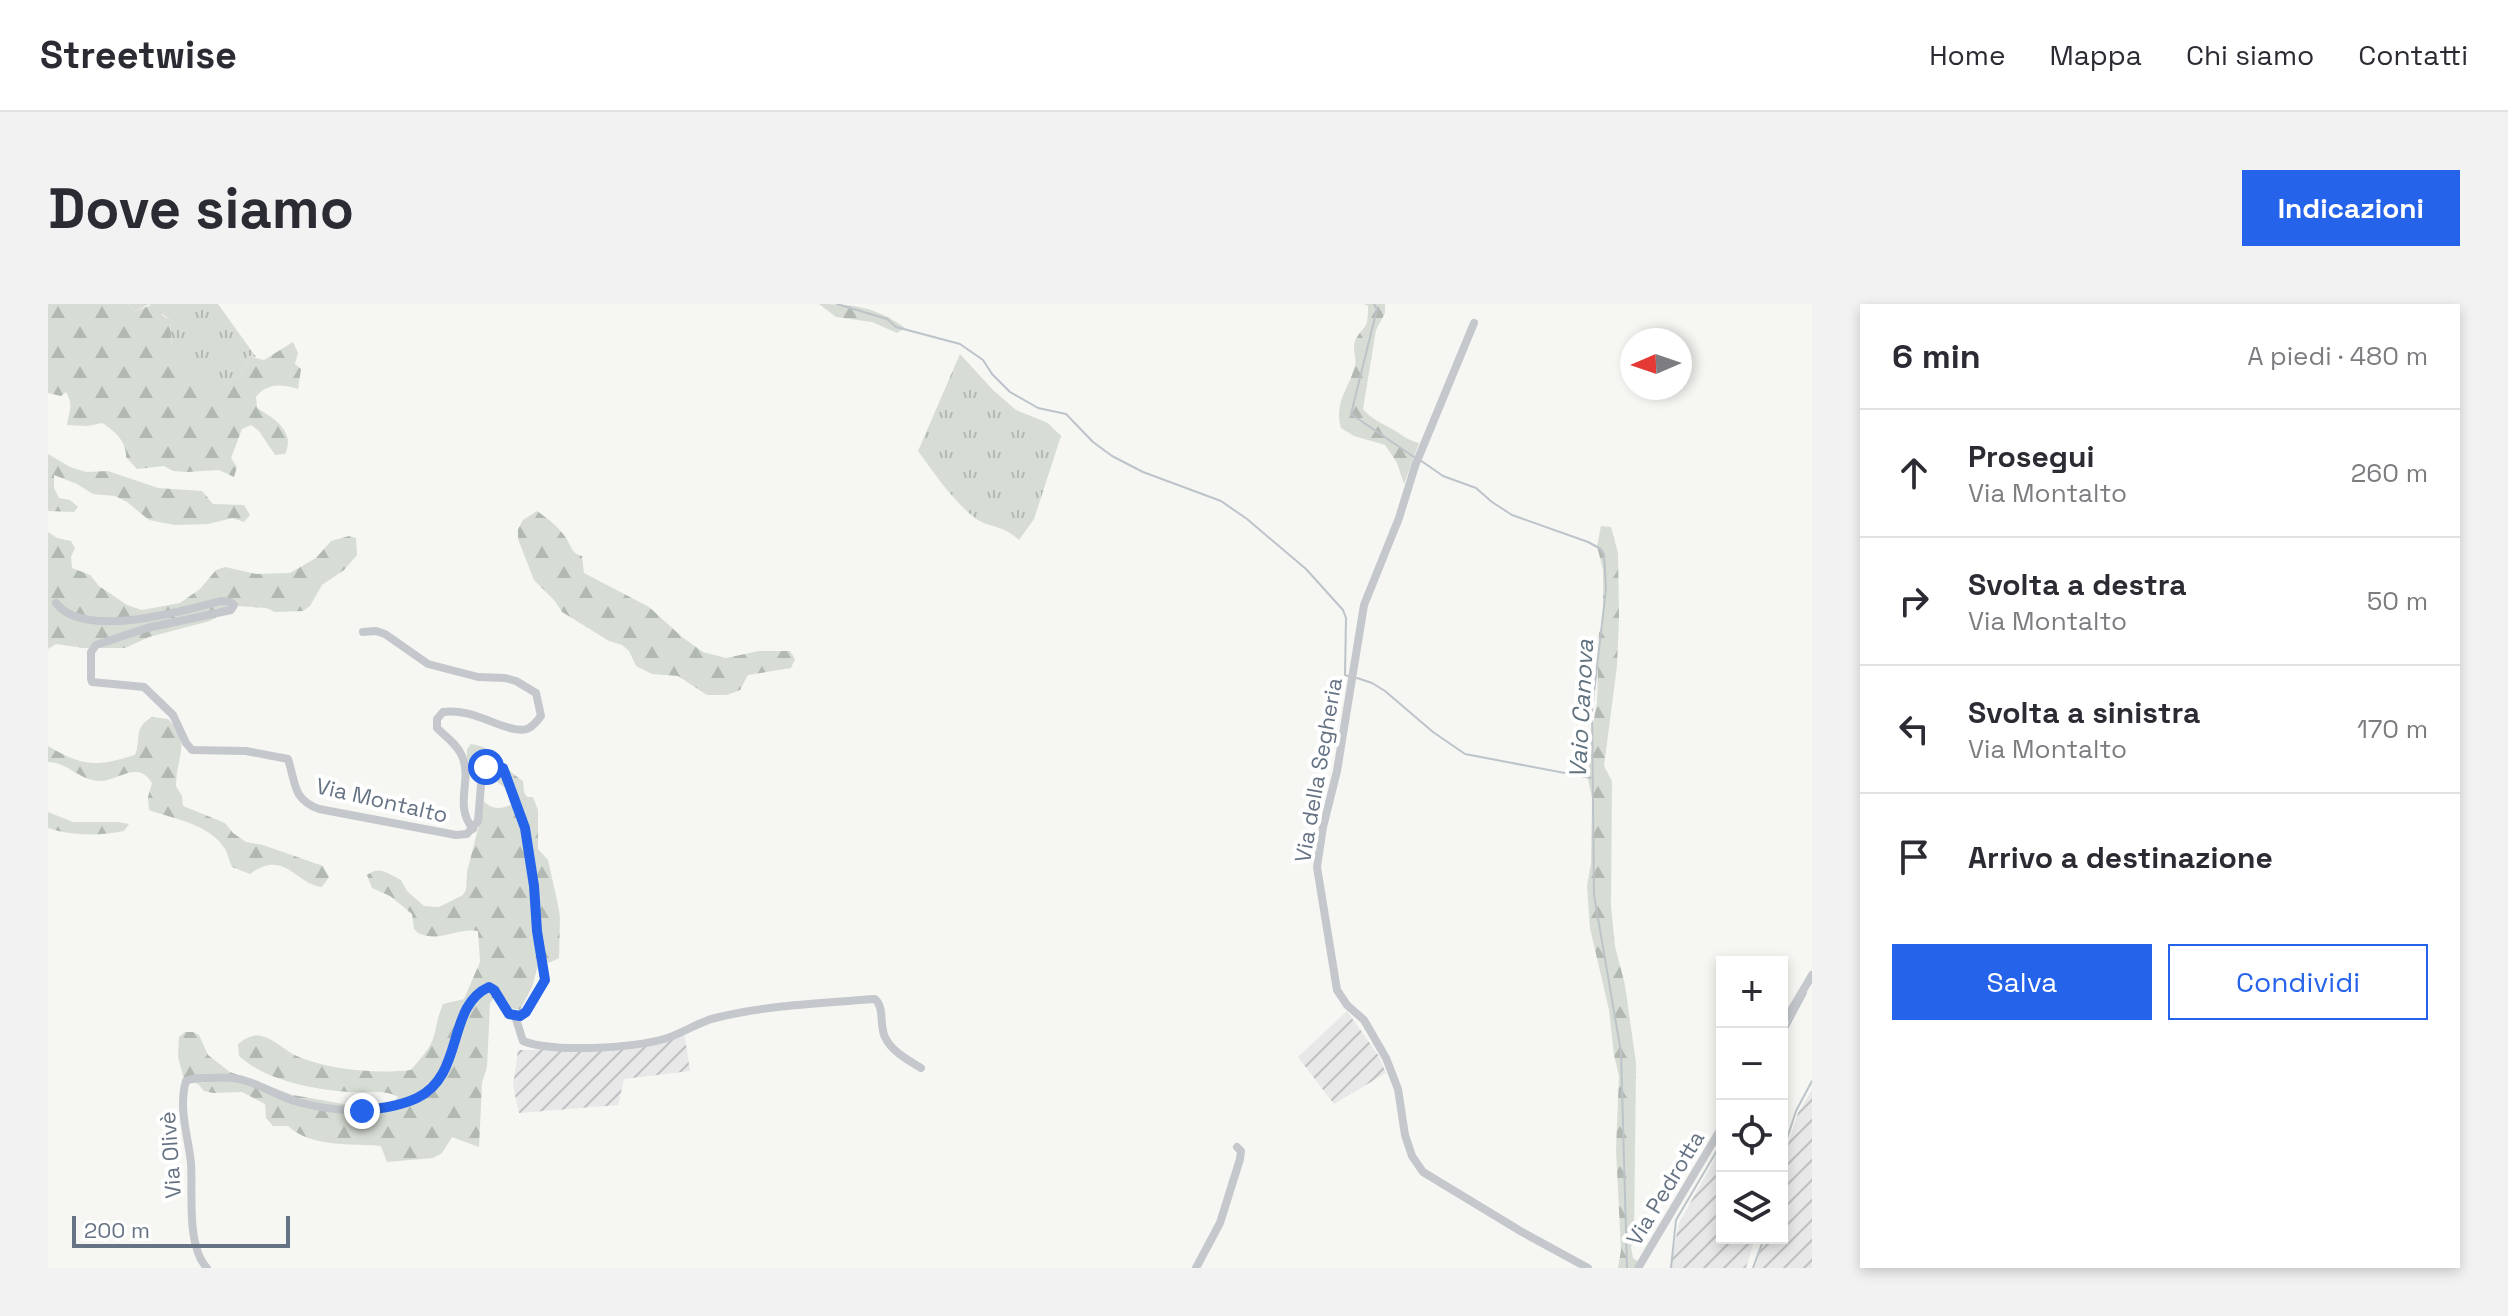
<!DOCTYPE html>
<html lang="it">
<meta charset="utf-8">
<style>
body{margin:0;font-family:"Space Grotesk",sans-serif;background:#f2f2f3;color:#2b2b33}
.controls{position:absolute;right:24px;bottom:24px;display:grid;overflow:hidden;border-radius:0px;box-shadow:0 4px 12px #0003}
.controls button{width:72px;height:72px;display:grid;place-items:center;padding:0;border:0;border-bottom:2px solid #e1e1e2;background:#fff;color:#2b2b33;font:40px sans-serif}
.compass{position:absolute;left:1572px;top:24px;width:72px;height:72px;border-radius:50%;background:#fff;box-shadow:0 4px 12px #0003;rotate:268deg}
.scale{position:absolute;left:24px;bottom:20px;width:218px;box-sizing:border-box;padding-left:8px;border:4px solid #667384;border-top:0;font-size:22px;line-height:28px;white-space:nowrap;color:#667384;-webkit-text-stroke:6px #fff;paint-order:stroke}
.stop{position:absolute;width:24px;height:24px;margin:-18px;border:6px solid #2563eb;border-radius:50%;background:#fff}
.stop.end{background:#2563eb;border-color:#fff;box-shadow:0 2px 8px #0008}
.list{margin:0;padding:0;list-style:none}
h2{display:flex;justify-content:space-between;align-items:center;height:104px;margin:0;padding:0 32px;font-size:34px}
h2 small{font-size:26px;font-weight:400;color:#7c7c81}
.list li{display:grid;grid-template-columns:52px 1fr auto;gap:24px;align-items:center;box-sizing:border-box;height:128px;padding:0 32px;border-top:2px solid #e1e1e2}
.list b{display:block;font-size:30px;white-space:nowrap}
.list p{margin:0;font-size:26px;white-space:nowrap;color:#7c7c81}
.list em{font-size:26px;font-style:normal;color:#7c7c81}
.actions{display:flex;gap:16px;padding:24px 32px}
.actions a{flex:1;padding:18px 0;border:2px solid #2563eb;border-radius:0px;text-align:center;font-size:28px;color:#2563eb}
.actions .main{background:#2563eb;color:#fff}
.icon{flex:none;width:44px;height:44px;fill:none;stroke:currentColor;stroke-width:2;stroke-linecap:round;stroke-linejoin:round}
.map{position:relative;flex:none;width:1764px;height:964px;overflow:hidden;border-radius:0px}
header{display:flex;align-items:center;gap:48px;box-sizing:border-box;height:112px;padding:0 40px;background:#fff;border-bottom:2px solid #e1e1e2}
header strong{font-size:38px}
nav{display:flex;gap:44px;margin-inline-start:auto;font-size:28px}
.intro{display:flex;align-items:center;justify-content:space-between;box-sizing:border-box;height:192px;padding:0 48px}
h1{margin:0;font-size:56px}
.button{padding:20px 36px;border-radius:0px;background:#2563eb;color:#fff;font-size:28px;font-weight:700}
main{display:flex;gap:48px;padding:0 48px}
aside{flex:1;background:#fff;border-radius:0px;box-shadow:0 4px 12px #0003}
.map>svg:first-child{display:block}
</style>
<header>
<strong>Streetwise</strong>
<nav><a>Home</a><a>Mappa</a><a>Chi siamo</a><a>Contatti</a></nav>
</header>
<div class="intro"><h1>Dove siamo</h1><a class="button">Indicazioni</a></div>
<main>
<div class="map">
<svg width="1764" height="964" viewBox="0 0 1764 964">
<defs>
<pattern id="industrial-furrows" width="10" height="10" patternUnits="userSpaceOnUse" patternTransform="scale(2)"><rect width="10" height="10" fill="#e7e8e7"/><path d="M-1 1l2-2M0 10L10 0M9 11l2-2" fill="none" stroke="#bfc0c1"/></pattern>
<pattern id="grass-tufts" width="24" height="20" patternUnits="userSpaceOnUse" patternTransform="scale(2)"><rect width="24" height="20" fill="#d7ddd4"/><path d="M3 7l-1-3M5 7V3M7 7l1-3M15 17l-1-3M17 17v-4M19 17l1-3" fill="none" stroke="#b2b8b2"/></pattern>
<pattern id="forest-firs" width="22" height="20" patternUnits="userSpaceOnUse" patternTransform="scale(2)"><rect width="22" height="20" fill="#d7ddd4"/><path d="M5 1l3.5 6h-7zM16 11l3.5 6h-7z" fill="#b2b8b2"/></pattern>
</defs>
<rect width="100%" height="100%" fill="#f6f6f3"/>
<g fill="url(#industrial-furrows)">
<polygon points="1299,707 1330,751 1338,769 1286,800 1250,753"/>
<polygon points="636,727 642,767 576,775 570,801 471,809 465,782 470,746 562,745"/>
<polygon points="1764,786 1764,964 1707,964 1716,934 1734,934 1736,853 1750,809"/>
<polygon points="1674,842 1674,934 1707,934 1698,964 1622,964 1631,919"/>
</g>
<g fill="url(#grass-tufts)">
<polygon points="80,0 170,0 208,53 200,52 194,71 180,76 176,81 142,81 138,78 129,48 124,43 122,16 101,0 87,7"/>
<path d="M 912,50 L 945,86 L 968,106 L 1000,119 L 1013,132 L 986,215 L 971,236 C 954,220 940,224 927,214 C 904,196 887,170 870,147 Z"/>
</g>
<g fill="url(#forest-firs)">
<path d="M 0,0 L 80,0 L 87,7 L 106,0 L 115,12 L 122,16 L 124,43 L 139,57 L 140,71 L 138,78 L 142,81 L 176,81 L 179,76 L 194,71 L 200,52 L 216,56 L 245,38 L 250,49 L 247,60 L 253,65 L 250,85 C 234,80 219,79 208,93 L 209,104 C 226,114 248,128 237,150 L 227,151 L 211,127 L 203,121 L 194,125 L 183,154 L 189,163 L 186,173 L 171,166 L 139,168 L 125,167 L 116,162 L 89,165 L 78,153 C 79,138 66,126 54,119 L 40,122 L 19,121 C 21,107 26,101 18,88 L 13,92 L 0,89 Z"/>
<path d="M 771,0 C 805,0 829,3 857,24 L 849,29 L 824,18 L 788,13 Z"/>
<path d="M 1316,0 L 1337,0 L 1337,9 L 1328,26 L 1315,105 C 1323,115 1332,118 1342,124 C 1354,130 1356,135 1371,139 L 1356,180 L 1349,159 L 1337,141 L 1306,132 L 1293,124 C 1286,97 1300,87 1307,62 C 1309,54 1304,44 1307,37 C 1317,18 1320,28 1320,2 Z"/>
<polygon points="0,150 22,163 38,168 60,167 110,184 154,187 165,200 196,201 202,211 196,218 185,214 160,220 127,221 101,216 79,198 67,192 45,190 29,180 6,171 6,184 11,194 22,196 30,203 26,208 0,207"/>
<path d="M 489,207 C 499,214 511,223 518,234 C 524,243 523,249 534,252 L 536,269 L 601,303 L 634,333 L 655,348 L 678,354 L 711,347 L 742,347 L 747,355 L 743,364 L 700,371 L 692,386 L 679,391 L 659,391 L 630,372 L 604,370 L 588,362 L 581,347 L 574,341 L 561,337 L 514,308 L 507,297 L 486,276 L 470,235 L 470,225 L 475,216 Z"/>
<polygon points="1553,222 1563,223 1570,249 1571,314 1569,362 1556,462 1564,477 1563,602 1567,642 1577,681 1588,759 1586,937 1583,943 1585,954 1594,960 1591,964 1570,964 1573,946 1568,846 1571,772 1566,751 1561,706 1542,624 1539,582 1543,559 1544,493 1540,475 1542,437 1549,399 1551,329 1555,321 1555,266 1549,242"/>
<polygon points="0,228 9,234 23,237 27,244 23,253 24,264 42,271 51,282 79,301 94,306 132,299 152,285 168,266 177,263 208,270 242,269 268,254 283,237 301,232 308,234 309,251 296,266 274,281 262,302 255,307 227,308 218,304 188,302 162,317 101,333 77,344 36,344 8,340 0,345"/>
<path d="M 104,413 L 120,415 C 144,440 128,453 128,482 L 134,492 L 135,502 L 177,519 L 185,529 L 198,538 L 215,541 L 275,562 L 281,573 L 274,583 C 248,581 237,544 202,570 L 184,563 C 181,557 180,550 177,545 C 162,520 126,515 101,506 L 100,493 L 104,479 C 90,456 71,476 53,477 C 31,477 22,459 0,458 L 0,442 C 36,463 47,463 87,451 C 94,435 84,425 104,413 Z"/>
<path d="M 423,440 C 455,445 451,462 475,477 L 476,488 L 479,493 L 485,493 L 490,506 L 490,545 L 500,556 L 509,596 L 512,613 L 511,654 L 503,658 L 497,659 L 489,665 L 484,683 L 472,706 L 458,703 L 450,689 L 442,699 L 439,763 L 434,779 L 431,843 L 404,833 L 394,849 L 385,854 L 339,858 L 333,842 C 304,839 263,844 240,822 L 225,822 L 218,814 L 217,800 L 194,788 L 165,789 L 156,787 L 150,780 L 136,775 L 130,753 L 131,733 L 137,728 L 145,728 L 151,731 L 160,751 L 182,768 L 245,791 L 307,802 L 347,797 L 350,793 C 335,785 318,789 301,788 C 264,785 219,777 191,752 L 190,740 C 197,735 204,730 213,732 C 226,734 238,748 251,753 C 284,766 328,770 363,766 C 371,756 383,744 386,732 C 389,720 390,712 395,700 L 416,695 L 432,658 L 430,627 C 406,624 393,639 370,629 L 366,625 L 364,610 L 342,592 L 324,584 L 319,571 C 332,561 340,570 353,576 L 359,587 L 376,602 L 391,603 L 415,591 L 418,586 L 419,568 L 431,521 L 431,493 C 443,505 449,507 465,500 L 464,488 L 450,479 L 445,469 L 430,466 L 419,455 L 419,445 Z"/>
<path d="M 0,508 L 25,518 L 71,518 L 81,520 L 76,527 C 52,532 24,532 0,524 Z"/>
</g>
<g fill="none" stroke-linecap="round" stroke-linejoin="round">
<g stroke="#bcc4ca" stroke-width="2">
<polyline points="789,0 839,15 848,23 912,40 935,56 944,70 962,88 990,104 1018,110 1045,138 1064,152 1095,168 1173,197 1199,215 1258,265 1295,306 1298,314 1297,371 1303,373"/>
<polyline points="1326,0 1329,5 1303,110 1366,153"/>
<polyline points="1372,156 1395,172 1428,184 1444,198 1464,211 1540,238 1553,245 1556,250 1558,285 1544,406 1546,591 1573,748 1579,964"/>
<polyline points="1309,374 1324,379 1337,387 1385,428 1417,450 1543,474"/>
<polyline points="1734,734 1758,689"/>
<polyline points="1734,850 1748,807 1764,777"/>
<polyline points="1623,964 1628,916 1674,838"/>
<polyline points="1705,964 1716,934"/>
</g>
<g stroke="#c4c7cb" stroke-width="8">
<polyline points="1426,19 1367,162 1351,214 1316,301 1289,467 1275,523 1269,563 1289,686 1299,701 1316,716 1338,754 1350,785 1357,831 1364,852 1375,868 1474,928 1540,964"/>
<path d="M 8,299 C 36,336 136,307 173,297 L 182,298 L 186,301 L 183,306 L 99,324 L 48,341 L 43,348 L 43,375 L 44,378 L 96,383 L 125,411 L 138,439 L 144,446 L 198,447 L 240,455 C 248,479 244,495 271,505 L 408,531 L 419,530 L 430,517 L 434,469 L 438,463 L 444,461 L 455,464 L 477,524 L 486,582 L 489,627 L 497,676 L 478,708 L 472,712 L 461,710 L 446,686 L 441,683 C 393,705 424,779 354,800 C 321,810 283,807 250,798 C 231,793 216,782 198,777 C 187,773 174,773 162,774 C 153,774 145,773 138,777 C 130,804 140,831 143,859 C 145,887 138,942 159,964"/>
<path d="M 315,328 L 328,327 L 337,330 L 380,360 L 430,373 L 457,374 L 468,377 L 488,389 L 493,412 C 489,417 485,423 479,425 C 460,431 426,403 395,408 L 389,415 L 389,424 C 398,433 409,440 414,452 C 425,477 405,500 425,525"/>
<path d="M 467,712 L 475,737 C 505,749 584,744 616,735 C 634,730 650,718 667,714 C 719,701 775,699 827,695 C 837,704 831,721 837,733 C 843,747 860,756 873,764"/>
<polyline points="1734,722 1764,671"/>
<polyline points="1148,964 1172,919 1192,855 1193,847 1189,843"/>
<polyline points="1590,964 1674,823"/>
</g>
</g>
<g fill="none" stroke-linecap="round" stroke-linejoin="round">
<path stroke="#2563eb" stroke-width="10" d="M 314,807 C 333,804 352,802 369,794 C 417,771 398,702 441,683 L 446,686 L 461,710 L 472,712 L 478,708 L 497,676 L 489,627 L 486,582 L 477,524 L 455,464 L 444,461 L 438,463"/>
</g>
<g text-anchor="middle" dominant-baseline="central" stroke-width="8" stroke-linejoin="round" paint-order="stroke">
<g font-size="22" fill="#667384" stroke="#fff">
<text transform="translate(1270 466) rotate(-80)">Via della Segheria</text>
<text transform="translate(334 496) rotate(13)">Via Montalto</text>
<text transform="translate(122 851) rotate(-94)">Via Olivè</text>
<text transform="translate(1617 884) rotate(-59)">Via Pedrotta</text>
</g>
<g font-size="24" font-style="italic" fill="#627380" stroke="#fff">
<text transform="translate(1533 405) rotate(-87)">Vaio Canova</text>
</g>
</g>
</svg>
<div class="controls">
<button>+</button>
<button>−</button>
<button><svg class="icon" aria-label="locate" viewBox="0 0 24 24"><circle cx="12" cy="12" r="6"/><path d="M12 2v4M12 18v4M2 12h4M18 12h4"/></svg></button>
<button><svg class="icon" aria-label="layers" viewBox="0 0 24 24"><path d="M12 4l9 5-9 5-9-5zM3 14l9 5 9-5"/></svg></button>
</div>
<svg class="compass" viewBox="-18 -18 36 36"><path d="M0-13l5 13h-10z" fill="#e53935"/><path d="M0 13l5-13h-10z" fill="#7c7c81"/></svg>
<div class="scale">200 m</div>
<div class="stop" style="left:438px;top:463px"></div>
<div class="stop end" style="left:314px;top:807px"></div>
</div>
<aside>
<h2>6 min<small>A piedi · 480 m</small></h2>
<ul class="list">
<li><svg class="icon" aria-label="ahead" viewBox="0 0 24 24"><path d="M12 20V5M6 11l6-6 6 6"/></svg><div><b>Prosegui</b><p>Via Montalto</p></div><em>260 m</em></li>
<li><svg class="icon" aria-label="right" viewBox="0 0 24 24"><path d="M7 20v-9h11M14 6l5 5-5 5"/></svg><div><b>Svolta a destra</b><p>Via Montalto</p></div><em>50 m</em></li>
<li><svg class="icon" aria-label="left" viewBox="0 0 24 24"><path d="M17 20v-9H6M10 6l-5 5 5 5"/></svg><div><b>Svolta a sinistra</b><p>Via Montalto</p></div><em>170 m</em></li>
<li><svg class="icon" aria-label="arrive" viewBox="0 0 24 24"><path d="M6 21V4h12l-3 4 3 4H6"/></svg><div><b>Arrivo a destinazione</b></div></li>
</ul>
<div class="actions"><a class="main">Salva</a><a>Condividi</a></div>
</aside>
</main>
